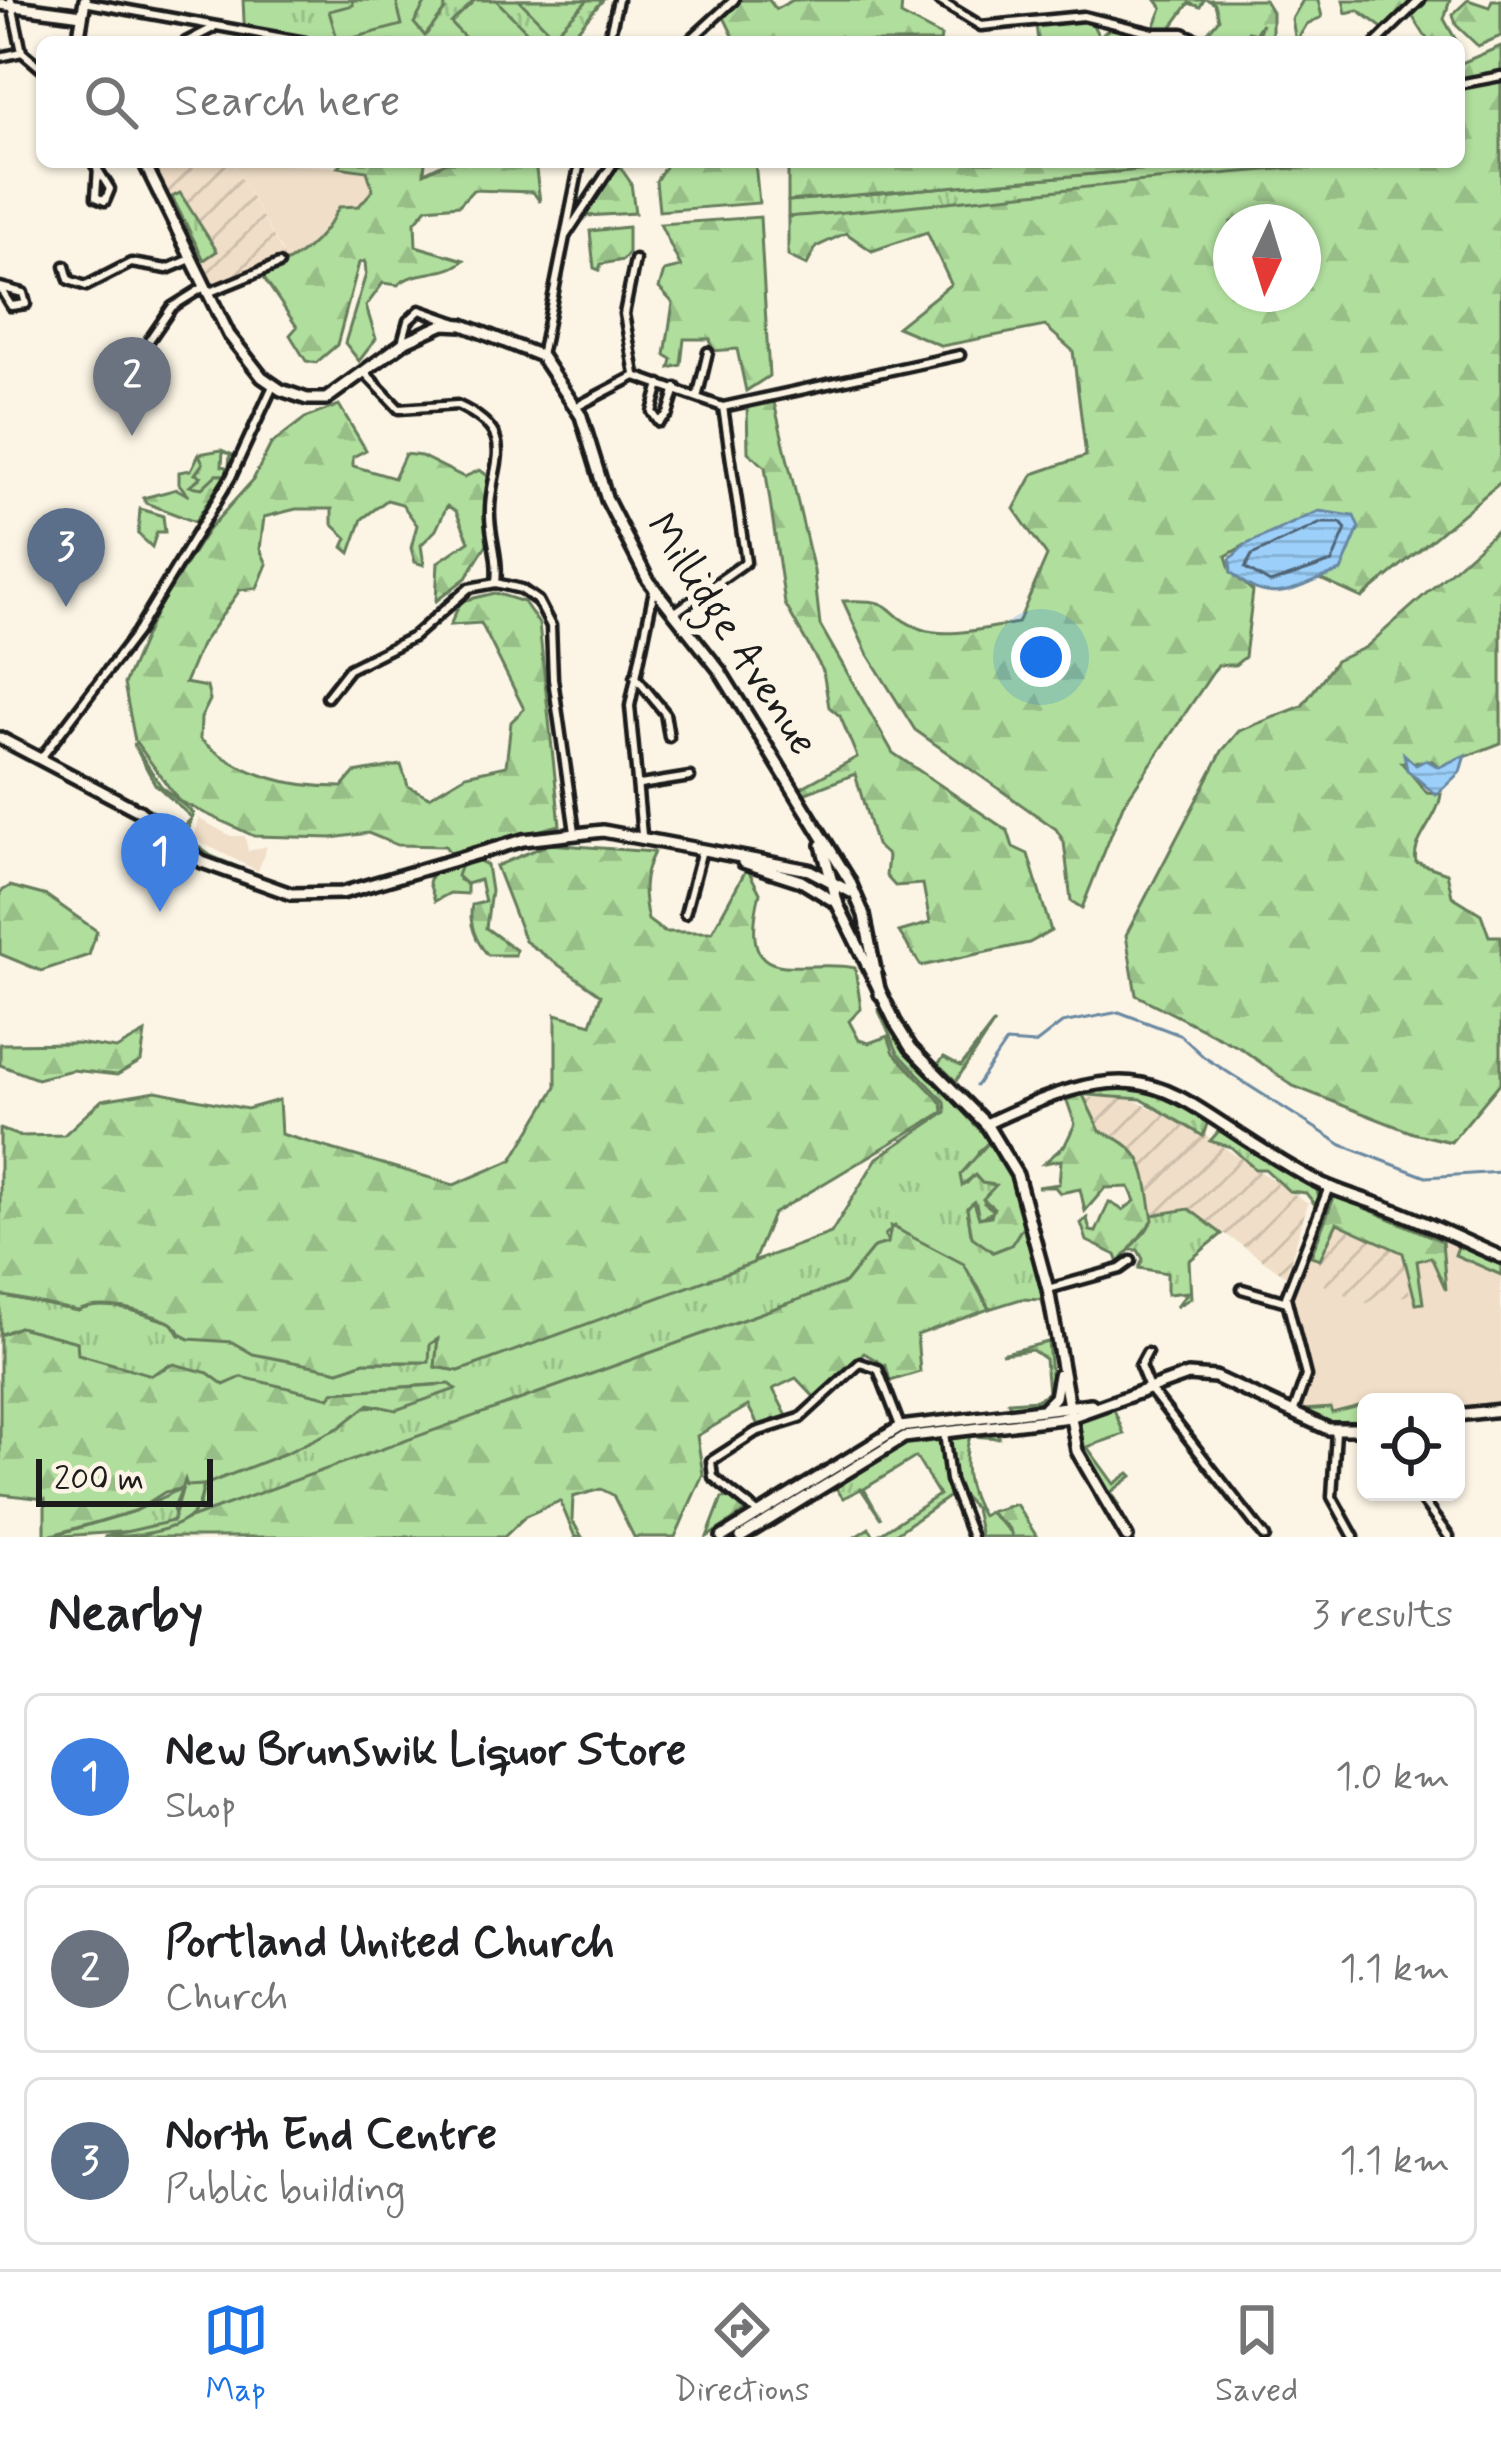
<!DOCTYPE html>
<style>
body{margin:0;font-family:Mynerve,sans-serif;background:#f2f2f2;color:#202124}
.controls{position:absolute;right:36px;bottom:36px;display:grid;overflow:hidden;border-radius:18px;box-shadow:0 3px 9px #0004}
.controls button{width:108px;height:108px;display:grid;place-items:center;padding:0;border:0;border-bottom:3px solid #e0e0e0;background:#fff;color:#202124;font:60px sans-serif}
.compass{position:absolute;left:1213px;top:204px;width:108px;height:108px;border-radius:50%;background:#fff;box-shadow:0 3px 9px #0004;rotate:184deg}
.scale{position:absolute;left:36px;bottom:30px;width:177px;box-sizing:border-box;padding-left:12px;border:6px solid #1c1c1c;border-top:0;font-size:33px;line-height:42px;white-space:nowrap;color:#1c1c1c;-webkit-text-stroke:9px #fcf5e5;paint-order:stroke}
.you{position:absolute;left:1041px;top:657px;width:42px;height:42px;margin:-30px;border:9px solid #fff;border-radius:50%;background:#1a73e8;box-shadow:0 0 0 18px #1a73e833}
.badge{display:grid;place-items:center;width:78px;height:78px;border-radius:50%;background:#1a73e8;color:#fff;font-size:39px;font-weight:700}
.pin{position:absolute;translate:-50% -99px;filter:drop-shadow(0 3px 6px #0008)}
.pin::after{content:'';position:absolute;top:63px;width:42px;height:36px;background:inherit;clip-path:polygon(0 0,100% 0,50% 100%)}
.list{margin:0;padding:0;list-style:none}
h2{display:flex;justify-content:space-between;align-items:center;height:156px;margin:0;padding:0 48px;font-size:51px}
h2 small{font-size:39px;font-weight:400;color:#757577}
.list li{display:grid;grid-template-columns:78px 1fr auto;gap:36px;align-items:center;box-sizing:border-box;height:168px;margin:0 24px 24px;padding:0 24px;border:3px solid #e0e0e0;border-radius:18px}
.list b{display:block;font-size:45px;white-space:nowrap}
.list p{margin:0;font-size:39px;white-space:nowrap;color:#757577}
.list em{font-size:39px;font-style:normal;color:#757577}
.icon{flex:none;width:66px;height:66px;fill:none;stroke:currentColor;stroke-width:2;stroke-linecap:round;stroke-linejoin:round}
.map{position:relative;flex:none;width:1501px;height:1537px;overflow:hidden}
.search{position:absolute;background:#fff;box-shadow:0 3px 9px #0004;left:36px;right:36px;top:36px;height:132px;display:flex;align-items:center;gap:30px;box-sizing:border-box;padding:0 42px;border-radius:18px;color:#757577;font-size:45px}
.sheet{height:732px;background:#fff}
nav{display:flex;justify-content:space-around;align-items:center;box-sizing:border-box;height:168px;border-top:3px solid #e0e0e0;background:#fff;font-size:33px;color:#757577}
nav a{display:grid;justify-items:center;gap:6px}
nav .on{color:#1a73e8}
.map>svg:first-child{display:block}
</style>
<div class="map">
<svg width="1501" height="1537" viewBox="0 0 1501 1537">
<defs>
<pattern id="industrial-furrows" width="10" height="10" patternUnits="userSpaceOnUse" patternTransform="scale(3)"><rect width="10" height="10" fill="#f0dec8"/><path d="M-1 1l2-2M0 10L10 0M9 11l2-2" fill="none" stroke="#cdbeab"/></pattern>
<pattern id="grass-tufts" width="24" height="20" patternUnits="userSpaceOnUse" patternTransform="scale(3)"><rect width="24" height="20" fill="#b0de9d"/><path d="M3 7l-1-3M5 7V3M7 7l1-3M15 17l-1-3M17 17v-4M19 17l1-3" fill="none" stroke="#97be87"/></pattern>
<pattern id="forest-firs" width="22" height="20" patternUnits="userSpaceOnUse" patternTransform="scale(3)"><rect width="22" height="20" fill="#b0de9d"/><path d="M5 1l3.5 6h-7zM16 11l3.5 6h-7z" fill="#97be87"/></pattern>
<pattern id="wetland-marsh" width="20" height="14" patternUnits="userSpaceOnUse" patternTransform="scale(3)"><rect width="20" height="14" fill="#b0de9d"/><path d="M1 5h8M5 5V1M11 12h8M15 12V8" fill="none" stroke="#97be87"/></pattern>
<pattern id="water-rules" width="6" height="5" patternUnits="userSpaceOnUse" patternTransform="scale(3)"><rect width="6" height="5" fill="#9cd0fa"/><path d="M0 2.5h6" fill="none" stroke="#86b2d6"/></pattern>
</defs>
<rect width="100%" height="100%" fill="#fcf5e5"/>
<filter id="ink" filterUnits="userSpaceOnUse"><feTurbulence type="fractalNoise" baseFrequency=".00833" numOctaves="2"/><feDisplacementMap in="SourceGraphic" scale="24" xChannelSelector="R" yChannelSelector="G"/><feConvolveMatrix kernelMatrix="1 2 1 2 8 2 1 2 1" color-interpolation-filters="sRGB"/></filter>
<g filter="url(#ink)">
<g fill="#f0dec8">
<polygon points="232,162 360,168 367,171 373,190 359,206 339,208 320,238 280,267 277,259 284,255"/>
<polygon points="198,818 231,836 245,836 248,851 267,846 258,871 194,839"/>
<polygon points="1329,1187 1501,1257 1501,1410 1456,1415 1456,1402 1366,1402 1366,1429 1343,1431 1293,1413 1306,1383 1288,1291"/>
</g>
<g fill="url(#industrial-furrows)">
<polygon points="152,162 232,162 284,256 214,283"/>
<polygon points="1127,1097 1193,1127 1308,1203 1286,1276 1189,1209 1152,1215 1145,1189 1118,1179 1082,1098"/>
<polygon points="1334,1225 1398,1225 1410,1295 1366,1303 1311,1280"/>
</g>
<g fill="url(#grass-tufts)" stroke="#667d5c" stroke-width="3">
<polygon points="243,0 603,0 567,42 245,42"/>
<polygon points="1228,162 1348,162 967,203 788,217 788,201"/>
<polygon points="180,193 217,251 204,260 172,197"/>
<polygon points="221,450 235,456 229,467 230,454 223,451 222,466 229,468 225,475 216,475 202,488 189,486 200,478 195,474 202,466 199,454"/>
<polygon points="133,743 161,786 193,813 186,838 211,856 257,875 206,854 148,808 180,830 192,818 155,784"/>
<polygon points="474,861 461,865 459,880 467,884 467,894 450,893 435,901 429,883 432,872"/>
<path d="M 878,1009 L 901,1045 L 990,1141 L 979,1151 L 966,1184 L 974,1175 L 982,1183 L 994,1181 L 995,1190 L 984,1203 L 995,1211 L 979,1218 L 976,1204 L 967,1208 L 971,1234 L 993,1252 L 1011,1245 L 1025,1223 L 1043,1300 L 1021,1299 L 989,1309 C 966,1249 934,1261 895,1226 L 885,1235 L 888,1243 L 874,1247 L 845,1283 L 183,1521 L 199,1507 L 204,1485 L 340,1427 L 361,1407 L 386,1406 L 443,1384 L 334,1392 L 331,1398 L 238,1379 L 224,1385 L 169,1365 L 151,1375 L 77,1354 L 77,1342 L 19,1327 L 0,1335 L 0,1295 L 78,1311 C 106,1297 142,1315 171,1322 L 179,1335 L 232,1342 L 339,1371 L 364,1362 L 428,1362 L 430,1344 L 438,1339 L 435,1367 L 459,1371 L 831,1233 L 877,1158 L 946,1112 L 945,1102 L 898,1053 Z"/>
<polygon points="994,1023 956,1081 938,1064 944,1057 961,1066"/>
<polygon points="1113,1085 1155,1091 1204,1114 1208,1121 1203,1136 1141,1099 1074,1094"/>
<polygon points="1229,1131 1316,1187 1320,1201 1316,1206 1306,1193 1289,1191 1265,1169 1255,1169 1231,1147 1210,1141 1218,1132"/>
<path d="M 1189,1209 L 1222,1234 L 1189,1261 L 1191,1298 L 1176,1307 L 1188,1292 L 1167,1294 L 1167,1273 L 1139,1268 L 1143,1259 L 1138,1250 L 1127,1250 L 1119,1265 L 1111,1265 L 1119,1263 C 1125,1242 1150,1239 1152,1215 Z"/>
<polygon points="1459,1244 1501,1263 1501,1275 1455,1255"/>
<polygon points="1048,1342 1053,1395 1044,1406 1013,1411 1008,1402 1037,1400 1048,1392 1045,1359 1032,1350 1001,1354"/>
<polygon points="1359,1406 1366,1422 1335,1424 1302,1410 1330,1408 1332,1413"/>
<polygon points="1113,1407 1124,1434 1087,1447 1114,1484 1129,1473 1132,1476 1111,1492 1119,1504 1114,1508 1086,1456 1079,1422"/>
<path d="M 999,1430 L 999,1438 L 970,1436 C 962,1461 966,1490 982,1516 L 989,1512 L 1012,1533 L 1012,1537 L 981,1537 L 975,1509 L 952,1483 L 947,1440 Z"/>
<polygon points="938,1437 951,1495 891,1537 855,1537 869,1528 875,1537 939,1495 916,1457 864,1489 881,1519 861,1489 843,1498 833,1484 899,1444"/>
<path d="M 182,1488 L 173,1509 L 176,1518 C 157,1530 142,1537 119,1537 L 148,1530 L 48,1537 L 135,1511 Z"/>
</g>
<g fill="url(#forest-firs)" stroke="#667d5c" stroke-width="3" fill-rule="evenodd">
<polygon points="427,0 444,0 445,10 425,36 414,23"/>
<polygon points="740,0 769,0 776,9 793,0 902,0 901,15 941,36 940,42 736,42 722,13"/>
<polygon points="1156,0 1204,0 1200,7 1189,3 1171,28 1154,28 1162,8"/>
<polygon points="1208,0 1265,0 1272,12 1272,42 1256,42 1262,23 1255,34 1248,32 1237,42 1203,38 1219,19 1215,4"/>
<polygon points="1303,0 1318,0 1322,17 1307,24 1296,42 1292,19"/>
<polygon points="1343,0 1415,0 1385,30 1358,10 1346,13"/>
<polygon points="1422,0 1450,0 1444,19 1457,42 1429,42 1411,14"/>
<polygon points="1468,0 1489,7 1492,0 1501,0 1501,36 1478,46 1456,25 1453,14"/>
<polygon points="1073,19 1091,21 1099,37 1113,26 1129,31 1128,42 1038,42 1036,24"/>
<polygon points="1501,46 1501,72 1459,80 1459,64"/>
<path d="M 1501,80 L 1501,482 L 1362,598 L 1245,545 L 1226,556 L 1231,572 L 1253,591 L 1245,657 L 1235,665 L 1218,665 L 1123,805 L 1082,908 L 1071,901 L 1064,842 L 1056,829 L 915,730 L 867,653 L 843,601 C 902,598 880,614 921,629 C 949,639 989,627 1018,623 L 1047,556 L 1014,509 L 1033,474 L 1086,456 L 1073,351 L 1045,326 L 942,346 L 897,327 L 951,284 L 927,232 L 872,251 L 846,233 L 816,247 L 807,265 L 788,256 L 788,217 C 1009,200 1239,162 1459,162 L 1459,87 ZM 1231,222 L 1303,222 L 1303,294 L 1231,294 Z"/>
<path d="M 343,162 L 425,162 L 424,173 L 447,162 L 535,162 L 540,202 L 533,192 L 473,190 L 459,205 L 427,208 L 415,222 L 416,246 L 464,260 C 445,278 416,268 398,285 L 383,283 L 366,306 L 376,339 L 359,361 L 345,343 L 366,274 L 365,261 L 359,263 L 337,345 L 316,363 L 306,361 L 290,335 L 297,327 L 261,274 C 298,260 321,243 339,207 L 359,206 L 373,190 L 367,171 L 338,167 Z"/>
<polygon points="668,162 755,162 759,203 659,211 656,181"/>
<polygon points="788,162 1228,162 788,201"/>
<polygon points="618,164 631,183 635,213 585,216"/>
<polygon points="760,217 769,376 746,391 737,349 712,351 710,339 684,339 681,365 670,368 672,359 665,355 673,303 659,288 664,271 681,267 660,224"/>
<polygon points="628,227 628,254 623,260 601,264 599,270 594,268 590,231"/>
<polygon points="773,398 814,571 820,625 893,753 1008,831 1013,847 1028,854 1051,931 1029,943 921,966 899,932 930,923 923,884 895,886 886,876 888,856 876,845 855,774 801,795 799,789 857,757 840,716 829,707 823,671 785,604 765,467 748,452 747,404"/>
<path d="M 339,405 L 366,450 L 353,457 L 353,466 L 394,478 L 405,454 L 421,456 L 464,477 L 480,470 L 492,479 L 484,516 L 490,539 L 466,578 L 436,601 L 438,562 L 469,541 L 456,511 L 447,506 L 436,530 L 421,545 L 424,565 L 415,562 L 411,548 L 417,525 L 402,504 L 387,500 L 362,519 L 350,553 L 343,547 L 347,538 L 332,524 L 332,509 L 296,509 L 264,517 L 260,549 L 267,564 L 257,588 L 240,590 L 201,645 L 185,683 L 207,687 L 210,700 L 201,718 L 200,739 C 240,775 288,787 342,787 L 354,773 L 401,765 L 408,786 L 429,797 L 466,775 L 506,766 L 511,722 L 524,709 L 481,623 L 450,625 L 461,601 L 495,593 L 524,602 L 539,624 L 560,825 L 450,853 L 445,846 L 397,845 L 368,833 L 332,838 L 254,836 L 179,801 L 135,741 L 124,684 L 157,609 L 208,530 L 253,480 L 271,444 L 305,418 Z"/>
<polygon points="199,454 203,463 195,474 201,476 190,486 202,488 216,475 225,475 195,522 146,503 143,498 177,489 189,496 179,484 179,472 191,470"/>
<polygon points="140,509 163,516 165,532 157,532 152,547 138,534"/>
<path d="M 1501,527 L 1501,743 L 1439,767 L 1432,761 L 1402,763 L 1427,793 L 1441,794 C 1438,820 1411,840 1416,862 L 1447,873 L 1452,896 L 1481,914 L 1489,936 L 1501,936 L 1501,1082 L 1451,1142 L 1413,1133 L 1293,1086 L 1242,1049 L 1136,995 L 1126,935 L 1222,751 L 1239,731 L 1302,706 L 1336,661 L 1366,647 Z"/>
<path d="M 549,844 L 654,852 C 642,876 642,893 648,920 L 664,932 L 712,932 L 747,868 L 760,893 C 734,997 804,956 855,968 L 861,1009 L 849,1021 L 859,1040 L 869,1043 L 888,1036 L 894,1053 L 942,1103 L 943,1112 L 773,1214 L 753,1263 L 459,1371 L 435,1367 L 438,1339 L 430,1344 L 429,1362 L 364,1362 L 339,1371 L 253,1354 L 232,1342 L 189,1339 C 177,1334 179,1326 167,1321 C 143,1311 102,1299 78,1311 L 0,1295 L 0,1129 L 19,1136 L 64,1135 L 102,1100 L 156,1091 L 247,1109 L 279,1100 L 281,1134 L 454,1185 L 512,1160 L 556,1087 L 556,1014 L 591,1024 L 601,995 L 525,941 L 496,866 Z"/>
<path d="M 477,860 L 487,865 L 491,891 L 486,928 L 516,950 L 515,955 L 488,955 C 476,942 468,923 472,905 L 485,902 L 480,880 L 466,884 L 457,876 L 461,865 Z"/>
<polygon points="10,886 47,896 97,931 89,955 41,971 0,954 0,892"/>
<polygon points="145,1033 141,1061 117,1075 72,1070 37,1079 0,1065 0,1044 77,1043 116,1049"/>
<path d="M 1082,1093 L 1100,1131 C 1149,1149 1144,1173 1153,1220 L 1119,1263 L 1116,1255 L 1087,1241 L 1081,1223 L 1087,1218 L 1090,1231 L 1096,1232 L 1109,1202 L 1123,1210 L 1135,1201 L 1129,1187 L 1105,1188 L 1085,1211 L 1080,1189 L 1060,1193 L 1055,1187 L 1037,1187 L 1059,1184 L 1061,1160 L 1044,1163 L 1065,1145 L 1075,1124 L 1066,1098 Z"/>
<polygon points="990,1141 1011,1176 1025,1223 1011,1245 993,1252 972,1237 967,1208 974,1202 979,1218 991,1216 994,1208 983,1199 996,1185 982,1183 975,1175 962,1185 960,1175"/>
<polygon points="1335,1195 1442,1241 1446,1290 1431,1257 1417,1261 1423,1303 1416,1304 1403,1253 1337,1223 1320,1259 1311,1256"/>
<polygon points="891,1226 964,1264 989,1309 917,1335 920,1372 890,1381 886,1366 864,1353 815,1398 796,1378 773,1389 787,1416 758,1425 748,1406 697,1436 703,1474 675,1537 634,1537 613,1495 601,1489 573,1497 572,1520 582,1537 575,1537 560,1501 526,1516 504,1537 137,1537 845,1283 874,1247 888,1243"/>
<polygon points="19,1327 77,1342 78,1354 151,1375 174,1364 208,1373 224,1385 242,1377 330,1398 333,1392 450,1384 456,1389 396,1410 369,1404 340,1427 286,1453 204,1485 165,1492 135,1511 45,1537 45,1499 0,1494 0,1335"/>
<polygon points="733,1497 748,1510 707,1537 722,1498"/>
<polygon points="1016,1504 1037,1537 1012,1537 1010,1529 989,1512"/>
</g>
<path fill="url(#wetland-marsh)" stroke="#667d5c" stroke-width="3" d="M 185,1480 L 187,1486 L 204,1485 C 201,1493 201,1504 195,1511 C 178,1533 129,1537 104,1537 L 173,1521 Z"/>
<g fill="#b0de9d" stroke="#667d5c" stroke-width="3">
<polygon points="352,0 396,0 402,25 338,42 329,11 353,5"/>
<polygon points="475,0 496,0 537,42 469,42 451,23"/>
<polygon points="519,0 588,0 553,35"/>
</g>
<g fill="url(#water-rules)" stroke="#6988a1" stroke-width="3">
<path d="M 1319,511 L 1354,516 L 1359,528 L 1341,571 C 1295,587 1270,610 1231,572 L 1230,559 L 1245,545 Z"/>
<polygon points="1404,754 1416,765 1426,760 1439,767 1465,755 1460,772 1436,795 1407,770"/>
</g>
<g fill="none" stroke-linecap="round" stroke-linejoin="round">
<polygon stroke="#4f6475" stroke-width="3" points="1321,523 1341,523 1346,529 1332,562 1270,583 1245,568 1252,555"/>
<polyline stroke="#6988a1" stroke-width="3" points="976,1086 1006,1042 1035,1044 1062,1023 1119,1012 1180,1035 1204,1057 1342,1145 1426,1177 1501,1172"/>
<g stroke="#1c1c1c" stroke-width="15">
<g id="street">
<polyline points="11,0 22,52 42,69"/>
<polyline points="938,0 981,26 1083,16 1153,33 1183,33 1203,42"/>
<polyline points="84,2 305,42"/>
<polyline points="186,42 213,28"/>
<polyline points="608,42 618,0"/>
<polyline points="688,42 734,0"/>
<polyline points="1377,42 1420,0"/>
<polyline points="0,57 22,52"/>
<polyline points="1459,84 1501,76"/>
<polyline points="93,162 110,189 105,201 96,197 98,167"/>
<polyline points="566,235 614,162"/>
<polyline points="635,260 624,314 635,374"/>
<polyline points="65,266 69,280 86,286 131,263 167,269 191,259"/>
<polyline points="0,287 23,293 26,304 11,306 0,288"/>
<polyline points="210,292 279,264"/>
<polyline points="150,339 172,307 204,287"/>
<polyline points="402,343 408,321 420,310 460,324"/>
<polyline points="541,356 580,162"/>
<path d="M 365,373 L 399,409 L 457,405 C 525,436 487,466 490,517 C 491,541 499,558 496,583"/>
<polyline points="660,384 652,412 659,422 668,414 676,388"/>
<polyline points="698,394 708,352"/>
<polyline points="576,407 635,376 723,407 960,355"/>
<polyline points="674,613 746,562 723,407"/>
<polyline points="635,676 665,713 669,737"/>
<polyline points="327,697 349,669 413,637 469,588 496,583 521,589 538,601 551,626 553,679 575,832"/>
<polyline points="41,758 137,632 231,477 273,386"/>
<polyline points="640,785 690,777"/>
<polyline points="642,835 630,706 654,590"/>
<polyline points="685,914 702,850"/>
<polyline points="1048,1289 1120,1269 1131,1261"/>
<polyline points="1242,1289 1287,1302"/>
<polyline points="1147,1353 1140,1366 1149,1388 1265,1537"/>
<polyline points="1293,1413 1306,1376 1286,1297 1329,1187"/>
<polyline points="1336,1431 1332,1497 1354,1537"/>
<polyline points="944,1432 950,1480 972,1537"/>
<polyline points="1416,1492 1449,1537"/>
<polyline points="759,1514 713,1477 711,1461 756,1432 800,1418 860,1363 878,1369 900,1426"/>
</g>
</g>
<g stroke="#1c1c1c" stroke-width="18">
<g id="secondary">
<polyline points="0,4 82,15"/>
<polyline points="78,42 85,0"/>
<polyline points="144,162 229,335 262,377 281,390 307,399 326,399 406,341 444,324 463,325 541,356 581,416 607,500 648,580 720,671 849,880 864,915 880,994"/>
<polyline points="0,738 139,811 202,862 291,894 342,893 523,840 603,831 809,870 851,892"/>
<polyline points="822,845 838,905 896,1024 911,1048 986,1124 1017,1175 1048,1289 1077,1451 1127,1537"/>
<polyline points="743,862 801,881 837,903"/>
<path d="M 986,1124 C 1166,1038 1162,1098 1312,1179 C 1337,1192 1365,1199 1391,1209 C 1428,1223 1464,1241 1501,1257"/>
<polyline points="1045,1407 1055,1397 1059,1375"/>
<polyline points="1456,1415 1501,1410"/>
<polyline points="722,1537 900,1427 1091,1404"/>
<polyline points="741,1537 904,1437 1070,1417 1188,1375 1215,1377 1328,1429 1366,1429"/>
</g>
</g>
<use href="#street" stroke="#fcf5e5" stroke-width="6"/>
<use href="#secondary" stroke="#fcf5e5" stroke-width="9"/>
</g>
</g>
<g text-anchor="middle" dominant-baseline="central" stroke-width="12" stroke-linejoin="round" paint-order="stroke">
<g font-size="42" fill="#1c1c1c" stroke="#fcf5e5">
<text transform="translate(731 635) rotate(57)">Millidge Avenue</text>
</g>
</g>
</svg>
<div class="controls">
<button><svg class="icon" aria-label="locate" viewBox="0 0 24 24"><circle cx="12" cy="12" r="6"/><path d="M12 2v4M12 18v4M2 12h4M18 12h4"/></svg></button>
</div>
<svg class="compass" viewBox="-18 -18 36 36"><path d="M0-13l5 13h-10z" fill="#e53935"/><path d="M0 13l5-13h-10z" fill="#757577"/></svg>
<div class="scale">200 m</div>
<div class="you"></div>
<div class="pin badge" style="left:160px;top:912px;background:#3f7fe0">1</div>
<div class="pin badge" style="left:132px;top:436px;background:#6b7280">2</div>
<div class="pin badge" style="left:66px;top:607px;background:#5c6f8a">3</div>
<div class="search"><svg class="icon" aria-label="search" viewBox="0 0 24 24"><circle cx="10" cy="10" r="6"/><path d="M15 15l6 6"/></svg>Search here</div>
</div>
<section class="sheet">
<h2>Nearby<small>3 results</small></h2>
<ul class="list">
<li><span class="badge" style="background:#3f7fe0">1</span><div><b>New Brunswik Liquor Store</b><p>Shop</p></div><em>1.0 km</em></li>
<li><span class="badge" style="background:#6b7280">2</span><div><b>Portland United Church</b><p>Church</p></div><em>1.1 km</em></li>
<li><span class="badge" style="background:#5c6f8a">3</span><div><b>North End Centre</b><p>Public building</p></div><em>1.1 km</em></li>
</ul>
</section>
<nav>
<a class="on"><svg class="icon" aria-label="map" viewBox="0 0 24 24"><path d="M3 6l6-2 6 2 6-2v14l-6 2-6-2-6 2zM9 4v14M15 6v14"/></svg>Map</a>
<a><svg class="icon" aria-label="directions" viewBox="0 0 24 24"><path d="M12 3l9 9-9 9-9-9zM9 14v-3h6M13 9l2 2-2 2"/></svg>Directions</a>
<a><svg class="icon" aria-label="saved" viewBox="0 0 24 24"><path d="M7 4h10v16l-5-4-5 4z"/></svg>Saved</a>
</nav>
